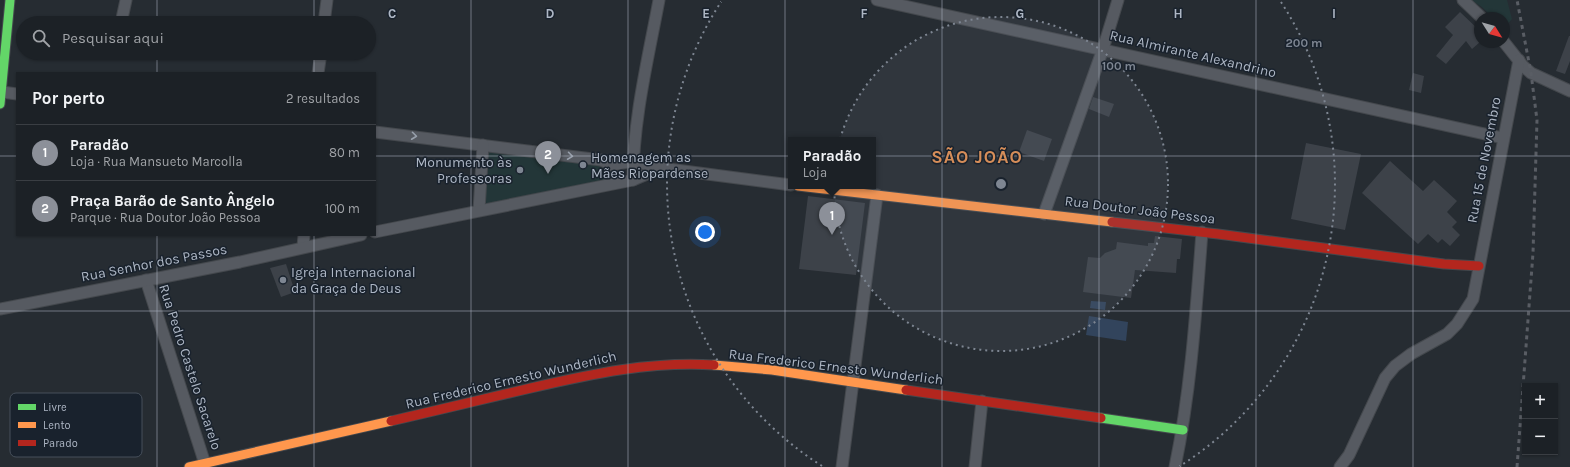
<!DOCTYPE html>
<html lang="pt">
<meta charset="utf-8">
<style>
body{margin:0;font-family:Karla,sans-serif;background:#292e32;color:#f1f3f6}
.controls{position:absolute;right:12px;bottom:12px;display:grid;overflow:hidden;border-radius:0px;box-shadow:0 1px 3px #0004}
.controls button{width:36px;height:36px;display:grid;place-items:center;padding:0;border:0;border-bottom:1px solid #3a3e43;background:#1c2126;color:#f1f3f6;font:20px sans-serif}
.compass{position:absolute;left:1474px;top:12px;width:36px;height:36px;border-radius:50%;background:#1c2126;box-shadow:0 1px 3px #0004;rotate:127deg}
.you{position:absolute;left:705px;top:232px;width:14px;height:14px;margin:-10px;border:3px solid #fff;border-radius:50%;background:#1a73e8;box-shadow:0 0 0 6px #1a73e833}
.badge{display:grid;place-items:center;width:26px;height:26px;border-radius:50%;background:#8c9099;color:#fff;font-size:13px;font-weight:700}
.pin{position:absolute;translate:-50% -33px;filter:drop-shadow(0 1px 2px #0008)}
.pin::after{content:'';position:absolute;top:21px;width:14px;height:12px;background:inherit;clip-path:polygon(0 0,100% 0,50% 100%)}
.popup{position:absolute;left:788px;top:137px;width:88px;height:52px;box-sizing:border-box;display:grid;place-content:center;border-radius:0px;background:#1c2126;filter:drop-shadow(0 1px 3px #0005);font-size:13px;white-space:nowrap;color:#a0a3a7}
.popup b{font-size:15px;color:#f1f3f6}
.popup::after{content:'';position:absolute;left:50%;top:100%;margin-left:-8px;border:8px solid transparent;border-top-color:#1c2126}
.list{margin:0;padding:0;list-style:none}
h2{display:flex;justify-content:space-between;align-items:center;height:52px;margin:0;padding:0 16px;font-size:17px}
h2 small{font-size:13px;font-weight:400;color:#a0a3a7}
.list li{display:grid;grid-template-columns:26px 1fr auto;gap:12px;align-items:center;box-sizing:border-box;height:56px;padding:0 16px;border-top:1px solid #3a3e43}
.list b{display:block;font-size:15px;white-space:nowrap}
.list p{margin:0;font-size:13px;white-space:nowrap;color:#a0a3a7}
.list em{font-size:13px;font-style:normal;color:#a0a3a7}
.icon{flex:none;width:22px;height:22px;fill:none;stroke:currentColor;stroke-width:2;stroke-linecap:round;stroke-linejoin:round}
.map{position:relative;flex:none;width:1570px;height:467px;overflow:hidden}
.search{position:absolute;background:#1c2126;box-shadow:0 1px 3px #0004;left:16px;top:16px;width:360px;height:44px;display:flex;align-items:center;gap:10px;box-sizing:border-box;padding:0 14px;border-radius:22px;color:#a0a3a7;font-size:15px}
.panel{position:absolute;background:#1c2126;box-shadow:0 1px 3px #0004;left:16px;top:72px;width:360px;height:164px;border-radius:0px}
.map>svg:first-child{display:block}
</style>
<div class="map">
<svg width="1570" height="467" viewBox="0 0 1570 467">
<rect width="100%" height="100%" fill="#262c32"/>
<g fill="#233638">
<polygon points="1471,0 1507,0 1512,19 1504,28 1504,18 1493,18 1482,7"/>
<polygon points="484,145 612,166 615,183 480,209"/>
</g>
<g fill="#32445c">
<polygon points="1091,301 1106,302 1105,310 1090,308"/>
<polygon points="1089,316 1128,322 1126,341 1086,335"/>
</g>
<g fill="#3d4249">
<polygon points="1460,12 1480,31 1480,42 1472,49 1466,41 1446,64 1436,56 1453,35 1445,27"/>
<polygon points="1569,36 1570,36 1570,61 1565,74 1556,71"/>
<polygon points="1413,73 1424,76 1421,93 1409,90"/>
<polygon points="1093,97 1114,104 1109,117 1089,109"/>
<polygon points="1027,130 1052,139 1044,161 1019,152"/>
<polygon points="1306,143 1361,154 1345,230 1291,219"/>
<polygon points="1390,161 1423,191 1434,180 1457,201 1447,212 1457,222 1452,227 1460,235 1450,246 1442,239 1438,243 1428,234 1418,244 1362,193"/>
<polygon points="808,196 865,203 856,275 799,269"/>
<polygon points="1155,236 1182,239 1180,259 1177,259 1176,273 1135,270 1131,298 1083,292 1088,257 1100,258 1105,253 1116,249 1117,242 1148,246 1148,243 1154,243"/>
<polygon points="286,264 295,292 281,297 270,268"/>
</g>
<g fill="none" stroke-linecap="round" stroke-linejoin="round">
<g stroke="#44484d" stroke-width="13">
<g id="street">
<polyline points="877,0 1503,138"/>
<polyline points="1463,0 1482,18"/>
<polyline points="121,23 126,0"/>
<polyline points="324,23 327,0"/>
<polyline points="1504,42 1523,66 1531,73 1570,91"/>
<polyline points="318,73 321,53"/>
<polyline points="2,92 17,94"/>
<polyline points="375,132 601,160 612,165 633,161 661,168 791,185"/>
<path d="M 633,180 C 633,120 648,59 659,0"/>
<polyline points="479,210 483,145"/>
<polyline points="1044,214 1103,49 1118,0"/>
<polyline points="375,232 633,180 661,168"/>
<polyline points="303,247 304,235"/>
<polyline points="146,280 206,467"/>
<polyline points="0,309 240,262 361,235"/>
<polyline points="842,467 877,195"/>
<polyline points="975,467 982,401"/>
<path d="M 1175,467 C 1191,390 1196,311 1202,232"/>
<polyline points="1340,467 1349,455 1385,378 1395,366 1411,354 1447,334 1457,324 1473,299 1519,60"/>
</g>
</g>
<g stroke="#44484d" stroke-width="11">
<g id="fast">
<polyline points="0,104 10,0"/>
<polyline points="1101,418 1183,430"/>
</g>
</g>
<g stroke="#44484d" stroke-width="11">
<g id="slow">
<polyline points="798,186 1112,222"/>
<polyline points="714,365 772,370 906,390"/>
<polyline points="189,467 391,421"/>
</g>
</g>
<g stroke="#44484d" stroke-width="11">
<g id="jam">
<polyline points="1112,222 1218,234 1444,264 1479,266"/>
<polyline points="906,390 1101,418"/>
<path d="M 391,421 C 438,410 484,399 531,388 C 591,374 651,361 714,365"/>
</g>
</g>
<use href="#street" stroke="#565a61" stroke-width="11"/>
<use href="#fast" stroke="#63d668" stroke-width="9"/>
<use href="#slow" stroke="#ff974d" stroke-width="9"/>
<use href="#jam" stroke="#b3261e" stroke-width="9"/>
<polyline stroke="#595d64" stroke-width="3" stroke-dasharray="4 4" stroke-linecap="butt" points="1517,467 1533,253 1537,120 1531,73 1517,0"/>
</g>
<defs><path id="oneway-chevron" d="M-2-3.5L2.5 0L-2 3.5" fill="none" stroke-width="1.6" stroke-linecap="round" stroke-linejoin="round"/></defs>
<g stroke="#98a0ac">
<use href="#oneway-chevron" transform="translate(414 136) rotate(7)"/>
<use href="#oneway-chevron" transform="translate(570 156) rotate(8)"/>
</g>
<path fill="none" stroke="#aeb7c5" stroke-width="1" stroke-opacity="0.55" d="M 157,0 L 157,23M 314,0 L 314,23M 471,0 L 471,467M 628,0 L 628,467M 785,0 L 785,467M 942,0 L 942,467M 1099,0 L 1099,467M 1256,0 L 1256,467M 1413,0 L 1413,467M 157,53 L 157,73M 314,53 L 314,73M 0,156 L 17,156M 375,156 L 1570,156M 157,235 L 157,467M 314,235 L 314,467M 0,311 L 1570,311"/>
<circle cx="1001" cy="184" r="167" fill="#7e8692" fill-opacity=".12"/>
<g fill="none" stroke="#7e8692" stroke-width="2" stroke-dasharray="2 4">
<circle cx="1001" cy="184" r="167"/>
<path d="M822 466A334 334 0 0 1 721 2M1281 2A334 334 0 0 1 1180 466"/>
</g>
<g fill="#7e8692" stroke="#19222d" stroke-width="1.5">
<circle cx="583" cy="165" r="4"/>
<circle cx="520" cy="170" r="4"/>
<circle cx="283" cy="280" r="4"/>
</g>
<g text-anchor="middle" dominant-baseline="central" stroke-width="3" stroke-linejoin="round" paint-order="stroke">
<g font-size="14" fill="#aeb7c5" stroke="#19222d">
<text transform="translate(1193 54) rotate(13)">Rua Almirante Alexandrino</text>
<text transform="translate(1484 160) rotate(-79)">Rua 15 de Novembro</text>
<text transform="translate(1140 210) rotate(7)">Rua Doutor João Pessoa</text>
<text transform="translate(154 263) rotate(-11)">Rua Senhor dos Passos</text>
<text transform="translate(190 367) rotate(72)">Rua Pedro Castelo Sacarelo</text>
<text transform="translate(836 367) rotate(7)">Rua Frederico Ernesto Wunderlich</text>
<text transform="translate(511 380) rotate(-13)">Rua Frederico Ernesto Wunderlich</text>
</g>
<g font-size="14" fill="#aeb7c5" stroke="#19222d" text-anchor="start">
<text x="591" y="157">Homenagem as<tspan x="591" dy="16">Mães Riopardense</tspan></text>
<text x="512" y="162" text-anchor="end">Monumento às<tspan x="512" dy="16">Professoras</tspan></text>
<text x="291" y="272">Igreja Internacional<tspan x="291" dy="16">da Graça de Deus</tspan></text>
</g>
<g font-size="18" font-weight="bold" letter-spacing="1" fill="#d58d59" stroke="#19222d">
<text x="977" y="157">SÃO JOÃO</text>
</g>
</g>
<rect x="10" y="393" width="132" height="64" rx="6" fill="#19222d" stroke="#464f5b" stroke-width="1"/>
<rect x="18" y="404" width="18" height="6" fill="#63d668"/>
<rect x="18" y="422" width="18" height="6" fill="#ff974d"/>
<rect x="18" y="440" width="18" height="6" fill="#b3261e"/>
<g font-size="11" fill="#aeb7c5">
<text x="43" y="411">Livre</text>
<text x="43" y="429">Lento</text>
<text x="43" y="447">Parado</text>
</g>
<g font-size="13" text-anchor="middle" font-weight="bold" fill="#aeb7c5" stroke="#19222d" stroke-width="3" stroke-linejoin="round" paint-order="stroke">
<text x="392" y="18">C</text>
<text x="550" y="18">D</text>
<text x="706" y="18">E</text>
<text x="864" y="18">F</text>
<text x="1020" y="18">G</text>
<text x="1178" y="18">H</text>
<text x="1334" y="18">I</text>
</g>
<circle cx="1001" cy="184" r="6" fill="#7e8692" stroke="#19222d" stroke-width="2"/>
<g font-size="12" text-anchor="middle" font-weight="bold" fill="#7e8692" stroke="#19222d" stroke-width="3" stroke-linejoin="round" paint-order="stroke">
<text x="1304" y="47">200 m</text>
<text x="1119" y="70">100 m</text>
</g>
</svg>
<div class="controls">
<button>+</button>
<button>−</button>
</div>
<svg class="compass" viewBox="-18 -18 36 36"><path d="M0-13l5 13h-10z" fill="#e53935"/><path d="M0 13l5-13h-10z" fill="#a0a3a7"/></svg>
<div class="you"></div>
<div class="pin badge" style="left:832px;top:235px">1</div>
<div class="popup"><b>Paradão</b>Loja</div>
<div class="pin badge" style="left:548px;top:174px">2</div>
<div class="search"><svg class="icon" aria-label="search" viewBox="0 0 24 24"><circle cx="10" cy="10" r="6"/><path d="M15 15l6 6"/></svg>Pesquisar aqui</div>
<section class="panel">
<h2>Por perto<small>2 resultados</small></h2>
<ul class="list">
<li><span class="badge">1</span><div><b>Paradão</b><p>Loja · Rua Mansueto Marcolla</p></div><em>80 m</em></li>
<li><span class="badge">2</span><div><b>Praça Barão de Santo Ângelo</b><p>Parque · Rua Doutor João Pessoa</p></div><em>100 m</em></li>
</ul>
</section>
</div>
